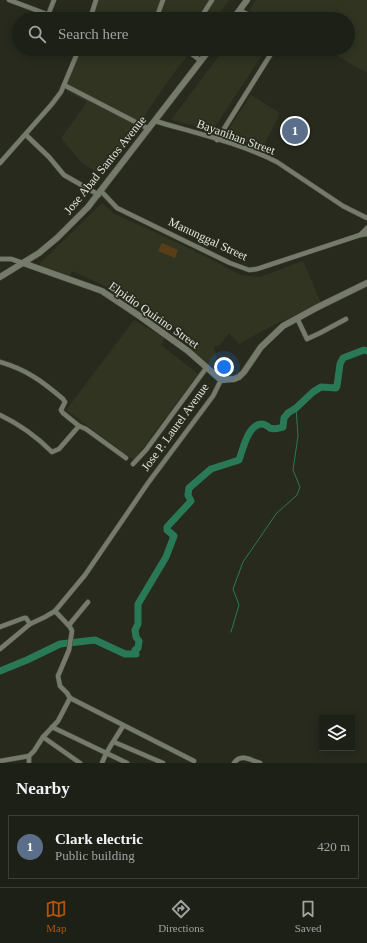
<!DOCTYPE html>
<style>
body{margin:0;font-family:"Times New Roman",serif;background:#25281f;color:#f1f3f6}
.controls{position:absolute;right:12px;bottom:12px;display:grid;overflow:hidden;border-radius:0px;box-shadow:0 2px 10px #0003}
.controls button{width:36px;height:36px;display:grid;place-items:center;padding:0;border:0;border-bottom:1px solid #3b3e35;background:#1d2016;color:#f1f3f6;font:20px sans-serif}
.you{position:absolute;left:224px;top:367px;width:14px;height:14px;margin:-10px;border:3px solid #fff;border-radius:50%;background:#1a73e8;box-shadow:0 0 0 6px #1a73e833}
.badge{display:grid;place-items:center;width:26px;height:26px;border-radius:50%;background:#b45309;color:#fff;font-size:13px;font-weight:700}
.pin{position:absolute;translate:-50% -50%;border:2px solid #fff;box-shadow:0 1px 4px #0006}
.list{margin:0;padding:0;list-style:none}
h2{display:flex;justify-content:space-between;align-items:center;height:52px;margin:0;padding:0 16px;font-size:17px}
h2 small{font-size:13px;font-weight:400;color:#a0a3a1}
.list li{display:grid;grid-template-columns:26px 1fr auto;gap:12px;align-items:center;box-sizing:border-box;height:64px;margin:0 8px 8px;padding:0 8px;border:1px solid #3b3e35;border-radius:0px}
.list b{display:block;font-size:15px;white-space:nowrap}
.list p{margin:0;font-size:13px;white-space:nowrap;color:#a0a3a1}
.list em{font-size:13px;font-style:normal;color:#a0a3a1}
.icon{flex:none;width:22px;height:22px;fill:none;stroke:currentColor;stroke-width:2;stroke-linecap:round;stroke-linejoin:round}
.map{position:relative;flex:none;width:367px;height:763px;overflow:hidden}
.search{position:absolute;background:#1d2016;box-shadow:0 2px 10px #0003;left:12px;right:12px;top:12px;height:44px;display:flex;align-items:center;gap:10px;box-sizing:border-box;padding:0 14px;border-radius:22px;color:#a0a3a1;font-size:15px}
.sheet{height:124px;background:#1d2016}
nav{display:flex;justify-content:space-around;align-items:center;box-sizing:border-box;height:56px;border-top:1px solid #3b3e35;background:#1d2016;font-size:11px;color:#a0a3a1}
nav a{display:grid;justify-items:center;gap:2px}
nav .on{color:#b45309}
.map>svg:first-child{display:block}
</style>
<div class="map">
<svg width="367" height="763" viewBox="0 0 367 763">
<rect width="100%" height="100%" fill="#272a1d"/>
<g fill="#303421">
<polygon points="98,0 229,0 215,19 91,19"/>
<polygon points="256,0 367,0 367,73 325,49 348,49 348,19 266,19 249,10"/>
<polygon points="80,49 193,49 173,74 103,176 82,163 61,138 87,102 65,90"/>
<polygon points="224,49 266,49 213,130 171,120"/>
<polygon points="251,95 280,113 262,149 228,137 226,133"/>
<polygon points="102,203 113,213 191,249 241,275 260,277 303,261 321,303 272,326 239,344 229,333 219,346 214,346 216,356 215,369 192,349 197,344 169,323 122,294 72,271 69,278 40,266 40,263"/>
<polygon points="134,320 165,338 161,345 198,374 134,460 66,410"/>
</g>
<polygon fill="#593f18" points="162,243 178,250 175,258 158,251"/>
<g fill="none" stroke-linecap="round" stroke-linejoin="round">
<polyline stroke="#297957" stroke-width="1" points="231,632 239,605 233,589 243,562 276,514 297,495 300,487 293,470 298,436 296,408"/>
<path stroke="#297957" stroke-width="7" d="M 0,671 L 27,660 L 60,644 L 95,640 L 125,654 L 136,654 L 135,650 L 138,648 L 139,641 L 136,637 L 135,630 L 138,624 L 138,604 L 166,557 L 174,536 L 167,530 L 167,527 L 191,501 L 188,495 L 189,488 L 211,469 L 239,460 C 243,449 248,424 262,424 C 265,424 267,426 270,428 C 274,430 279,428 283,427 L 284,418 L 288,413 L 296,408 L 313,392 L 321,387 L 336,388 L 337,386 L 340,364 L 343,358 L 364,350 L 367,351"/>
<g stroke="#43453a" stroke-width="5.5">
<g id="street">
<polyline points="9,0 60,19"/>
<polyline points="239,10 257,19"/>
<polyline points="48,15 54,0"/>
<polyline points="90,19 96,0"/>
<polyline points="156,19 163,0"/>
<polyline points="200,19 212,0"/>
<polyline points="185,49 201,61"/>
<polyline points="64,85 149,129"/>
<path d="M 155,121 C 195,133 240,143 277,162 L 343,206 L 367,218"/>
<polyline points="26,135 49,157 64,175 99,195"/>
<polyline points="217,140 274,49"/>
<polyline points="0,163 52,104 61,92 79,49"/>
<polyline points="101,191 117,208 230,263 249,270 257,269 360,235 367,234"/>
<polyline points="360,235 367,228"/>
<polyline points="0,259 11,259 23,263"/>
<polyline points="297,318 307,339 320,333 346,319"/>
<path d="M 0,362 C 27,370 42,381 63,399 L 65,402 L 61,410 L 63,413 L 79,426 L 59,449 L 52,452 C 37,437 19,424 0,415"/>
<polyline points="79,426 86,429 126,458"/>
<polyline points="133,464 146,450 207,367"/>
<polyline points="69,625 88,602"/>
<polyline points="0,627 24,618 26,618 30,624"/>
<polyline points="0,649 30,624 45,617 55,611 85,575 148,483 213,396 221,380"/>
<polyline points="70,698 194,761"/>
<polyline points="52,727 127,763"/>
<polyline points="43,737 80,763"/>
<polyline points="114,742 163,763"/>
<polyline points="29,756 34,751 43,737 58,721 70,698 67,693 60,686 58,676 69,650 72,631 70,627 55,611"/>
<polyline points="29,756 29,763"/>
<polyline points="0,761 29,756"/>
<path d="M 102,763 C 107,749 116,738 123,726"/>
<path d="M 234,763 C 241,753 250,760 260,763"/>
</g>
</g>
<g stroke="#43453a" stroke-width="7">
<g id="secondary">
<polyline points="233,19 247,0"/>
<polyline points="23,263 102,291 138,315 188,351 221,380 234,379 239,377 244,372 261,347 283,326 318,307 367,283"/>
<polyline points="0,277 39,253 57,238 88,207 210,49"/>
</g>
</g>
<use href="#street" stroke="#767a6b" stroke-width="4.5"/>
<use href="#secondary" stroke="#767a6b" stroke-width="6"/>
</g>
<g text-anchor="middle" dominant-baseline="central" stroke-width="3.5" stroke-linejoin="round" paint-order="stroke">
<g font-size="12" fill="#e3e5dc" stroke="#272a1d">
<text transform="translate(236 137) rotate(20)">Bayanihan Street</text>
<text transform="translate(105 165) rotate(-51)">Jose Abad Santos Avenue</text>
<text transform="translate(208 239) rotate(25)">Manunggal Street</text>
<text transform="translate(154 315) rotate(35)">Elpidio Quirino Street</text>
<text transform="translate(175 427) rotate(-54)">Jose P. Laurel Avenue</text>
</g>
</g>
</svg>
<div class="controls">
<button><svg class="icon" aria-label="layers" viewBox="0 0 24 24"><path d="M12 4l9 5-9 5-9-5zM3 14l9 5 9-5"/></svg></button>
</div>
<div class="you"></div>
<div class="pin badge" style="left:295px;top:131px;background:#5c6f8a">1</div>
<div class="search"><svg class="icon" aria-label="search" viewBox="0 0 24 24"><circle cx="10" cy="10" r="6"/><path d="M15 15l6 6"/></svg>Search here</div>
</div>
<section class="sheet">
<h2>Nearby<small></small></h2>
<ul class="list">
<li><span class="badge" style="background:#5c6f8a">1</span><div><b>Clark electric</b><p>Public building</p></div><em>420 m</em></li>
</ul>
</section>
<nav>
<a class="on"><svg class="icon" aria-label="map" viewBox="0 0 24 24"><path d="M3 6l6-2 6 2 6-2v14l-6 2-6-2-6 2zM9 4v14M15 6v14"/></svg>Map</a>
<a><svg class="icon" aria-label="directions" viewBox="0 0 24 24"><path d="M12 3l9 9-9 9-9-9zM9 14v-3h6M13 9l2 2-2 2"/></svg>Directions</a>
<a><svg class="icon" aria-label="saved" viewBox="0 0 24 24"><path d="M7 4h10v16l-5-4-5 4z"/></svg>Saved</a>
</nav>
